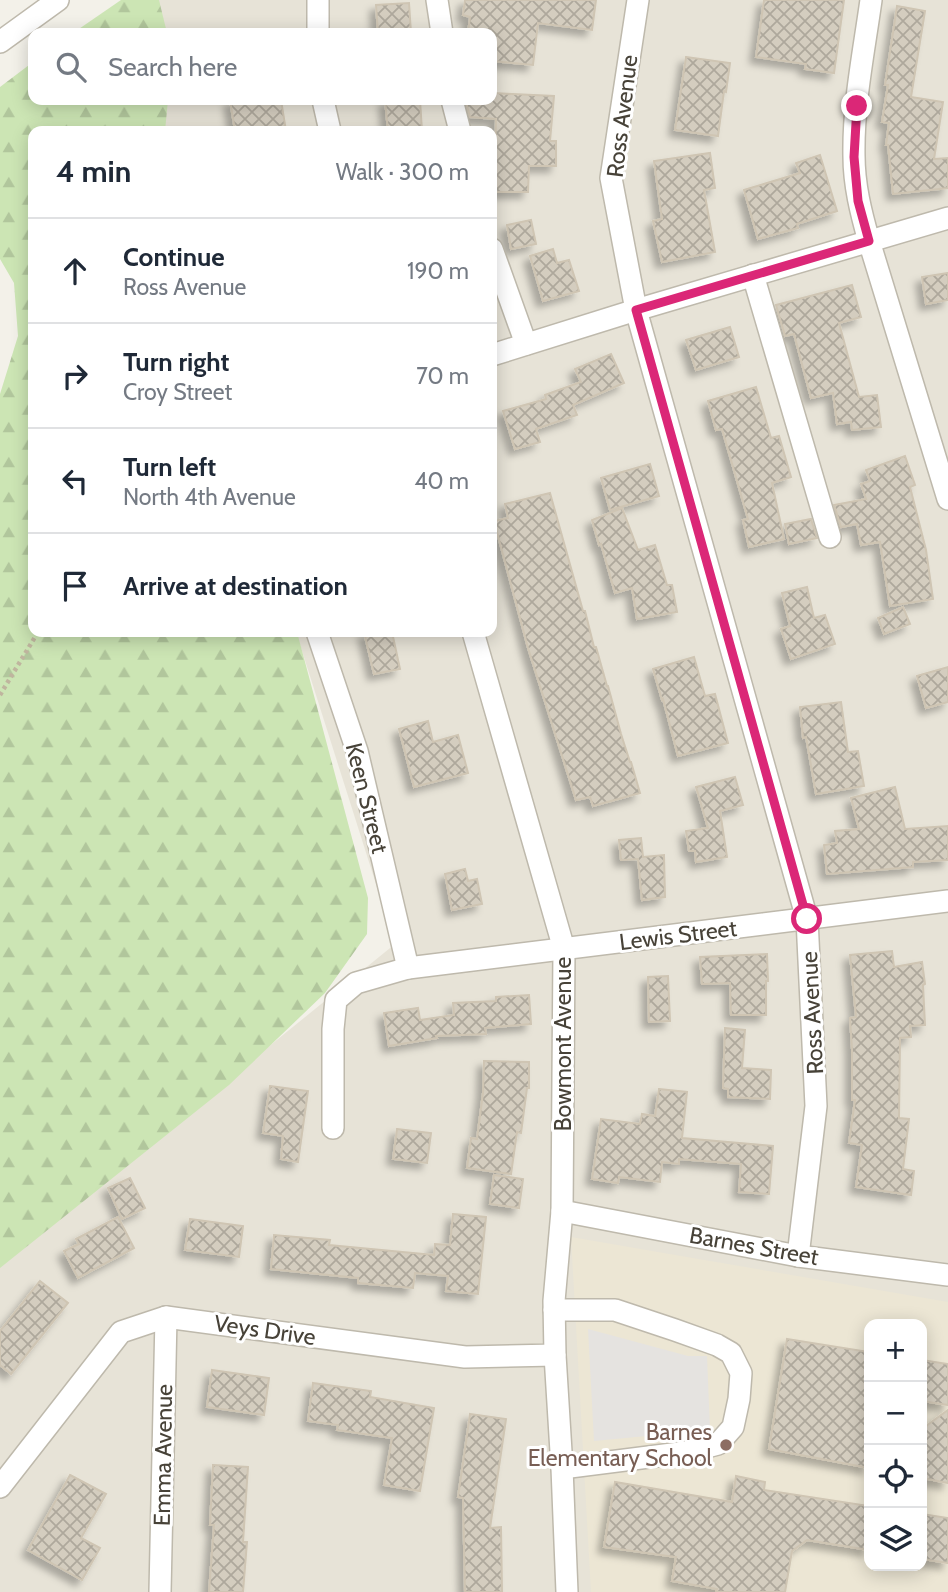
<!DOCTYPE html>
<meta charset="utf-8">
<style>
body{margin:0;font-family:Cabin,sans-serif;background:#f2f2f3;color:#1f2937}
.controls{position:absolute;right:21px;bottom:21px;display:grid;overflow:hidden;border-radius:14px;box-shadow:0 4px 18px #0003}
.controls button{width:63px;height:63px;display:grid;place-items:center;padding:0;border:0;border-bottom:2px solid #e0e1e3;background:#fff;color:#1f2937;font:35px sans-serif}
.stop{position:absolute;width:21px;height:21px;margin:-16px;border:5px solid #db2777;border-radius:50%;background:#fff}
.stop.end{background:#db2777;border-color:#fff;box-shadow:0 2px 7px #0008}
.list{margin:0;padding:0;list-style:none}
h2{display:flex;justify-content:space-between;align-items:center;height:91px;margin:0;padding:0 28px;font-size:30px}
h2 small{font-size:23px;font-weight:400;color:#747a83}
.list li{display:grid;grid-template-columns:46px 1fr auto;gap:21px;align-items:center;box-sizing:border-box;height:105px;padding:0 28px;border-top:2px solid #e0e1e3}
.list b{display:block;font-size:26px;white-space:nowrap}
.list p{margin:0;font-size:23px;white-space:nowrap;color:#747a83}
.list em{font-size:23px;font-style:normal;color:#747a83}
.icon{flex:none;width:38px;height:38px;fill:none;stroke:currentColor;stroke-width:2;stroke-linecap:round;stroke-linejoin:round}
.map{position:relative;flex:none;width:948px;height:1592px;overflow:hidden}
.search{position:absolute;background:#fff;box-shadow:0 4px 18px #0003;left:28px;top:28px;width:469px;height:77px;display:flex;align-items:center;gap:18px;box-sizing:border-box;padding:0 24px;border-radius:14px;color:#747a83;font-size:26px}
.panel{position:absolute;background:#fff;box-shadow:0 4px 18px #0003;left:28px;top:126px;width:469px;height:511px;border-radius:14px}
.map>svg:first-child{display:block}
</style>
<div class="map">
<svg width="948" height="1592" viewBox="0 0 948 1592">
<defs>
<pattern id="forest-firs" width="22" height="20" patternUnits="userSpaceOnUse" patternTransform="scale(1.75)"><rect width="22" height="20" fill="#cce5b4"/><path d="M5 1l3.5 6h-7zM16 11l3.5 6h-7z" fill="#b1c69c"/></pattern>
<pattern id="building-cross-hatch" width="8" height="8" patternUnits="userSpaceOnUse" patternTransform="scale(1.75)"><rect width="8" height="8" fill="#d4cdbf"/><path d="M0 0l8 8M0 8l8-8" fill="none" stroke="#aea89c"/></pattern>
<filter id="shadow"><feDropShadow dx="-6" dy="6" stdDeviation="3.5" flood-color="#0004"/></filter>
</defs>
<rect width="100%" height="100%" fill="#f3f1e9"/>
<path fill="#e7e3d7" fill-rule="evenodd" d="M 136,0 L 948,0 L 948,1592 L 0,1592 L 0,1265 L 395,944 L 296,632 L 492,632 L 492,131 L 159,131 L 151,100 L 492,100 L 492,33 L 136,33 ZM 869,1324 L 922,1324 L 922,1566 L 869,1566 Z"/>
<path fill="#ece6d4" fill-rule="evenodd" d="M 571,1237 L 948,1302 L 948,1592 L 591,1592 ZM 869,1324 L 922,1324 L 922,1566 L 869,1566 Z"/>
<g fill="url(#forest-firs)">
<polygon points="121,0 159,0 167,33 73,33"/>
<polygon points="33,62 33,100 168,100 165,131 33,131 33,632 297,632 368,898 367,934 325,993 229,1085 0,1268 0,394 18,336 14,283 0,259 0,87"/>
</g>
<polygon fill="#e5e3e0" points="588,1329 688,1356 707,1356 710,1430 594,1441"/>
<g fill="url(#building-cross-hatch)" stroke="#cfc5b3" stroke-width="2" filter="url(#shadow)">
<polygon points="465,0 596,0 592,30 538,23 533,65 492,61 492,33 468,33 470,17 463,15"/>
<polygon points="764,0 844,0 834,73 805,69 806,64 756,57"/>
<polygon points="409,3 411,33 378,33 376,5"/>
<polygon points="897,6 925,11 911,97 943,102 934,159 948,158 948,188 893,194 888,145 886,145 889,123 882,122 888,85 885,85"/>
<polygon points="686,57 730,63 726,92 724,91 718,136 675,130"/>
<polygon points="492,93 554,96 550,141 556,141 556,166 529,166 528,192 494,192 496,119 470,117 467,106 467,100 492,100"/>
<polygon points="230,100 281,100 286,131 235,131"/>
<polygon points="385,100 420,100 422,131 388,131"/>
<polygon points="710,153 715,188 704,190 715,252 662,262 653,221 662,219 654,161"/>
<polygon points="820,155 837,211 797,224 798,228 758,239 744,190 800,173 796,163"/>
<polygon points="531,220 536,244 511,249 507,225"/>
<polygon points="553,249 557,263 569,260 579,291 543,301 530,256"/>
<polygon points="948,273 948,300 926,304 922,277"/>
<polygon points="852,285 861,317 839,323 859,397 877,395 881,427 852,430 851,422 837,424 833,393 811,398 794,334 785,336 776,305"/>
<polygon points="730,327 739,357 696,370 686,340"/>
<polygon points="611,354 624,383 573,405 577,415 536,429 540,442 515,449 503,411 546,399 545,395 581,382 575,369"/>
<polygon points="756,387 771,438 779,436 791,477 772,483 784,539 749,547 743,520 748,519 722,429 716,430 708,401"/>
<polygon points="905,456 915,485 910,487 926,550 933,599 890,606 880,542 861,545 857,524 841,527 834,505 866,499 861,484 870,481 866,470"/>
<polygon points="650,464 659,496 610,510 601,478"/>
<polygon points="550,493 583,611 585,611 594,647 596,647 607,686 608,686 621,734 630,762 631,762 640,793 593,806 590,797 576,800 528,648 494,521 508,518 505,504"/>
<polygon points="622,508 638,550 655,545 667,585 672,585 677,612 637,619 632,588 615,593 601,544 599,545 592,520"/>
<polygon points="811,519 817,538 789,544 785,524"/>
<polygon points="807,587 814,618 825,615 835,644 791,659 781,629 790,626 782,593"/>
<polygon points="903,607 910,624 884,634 878,618"/>
<polygon points="364,632 392,632 400,669 374,674"/>
<polygon points="694,657 705,696 715,694 728,743 678,756 663,699 662,700 653,669"/>
<polygon points="948,667 948,702 926,708 917,676"/>
<polygon points="841,702 848,752 858,751 864,786 816,794 806,737 803,738 800,707"/>
<polygon points="428,721 433,742 458,735 468,773 414,787 399,729"/>
<polygon points="735,777 743,805 720,811 727,857 696,862 695,851 689,851 686,831 708,828 696,787"/>
<polygon points="895,787 905,829 948,826 948,860 913,862 913,867 827,874 824,845 837,843 835,831 859,829 851,798"/>
<polygon points="641,838 643,857 664,855 665,897 642,900 638,859 621,860 619,840"/>
<polygon points="465,869 468,881 477,879 482,904 452,910 445,874"/>
<polygon points="892,951 894,967 922,962 925,984 923,985 925,1025 910,1026 911,1037 900,1038 899,1118 909,1119 903,1169 914,1171 911,1195 856,1187 862,1145 849,1143 855,1100 852,1100 852,1049 850,1018 856,1017 850,955"/>
<polygon points="767,954 768,981 766,981 766,1015 731,1015 730,983 702,984 700,957"/>
<polygon points="668,976 670,1021 649,1022 648,977"/>
<polygon points="529,995 531,1024 485,1028 486,1034 436,1036 437,1038 389,1046 384,1013 418,1008 420,1020 454,1015 453,1003 496,1001 496,997"/>
<polygon points="725,1028 745,1030 742,1068 771,1070 770,1099 728,1097 728,1089 723,1088"/>
<polygon points="484,1061 529,1062 529,1088 527,1088 521,1133 517,1132 511,1174 467,1168 471,1138 477,1139 483,1093"/>
<polygon points="270,1086 308,1091 298,1162 281,1159 283,1136 263,1133"/>
<polygon points="659,1089 687,1092 682,1138 773,1146 769,1194 739,1192 741,1164 679,1159 679,1164 662,1162 660,1182 619,1177 618,1183 592,1179 601,1119 640,1124 642,1114 655,1116"/>
<polygon points="397,1129 431,1133 427,1163 393,1159"/>
<polygon points="494,1175 523,1179 519,1208 490,1204"/>
<polygon points="130,1178 145,1208 122,1219 108,1188"/>
<polygon points="453,1214 486,1217 478,1294 446,1291 448,1276 415,1273 413,1288 358,1283 358,1278 271,1269 274,1235 330,1240 329,1245 434,1255 435,1244 450,1245"/>
<polygon points="118,1217 134,1248 78,1278 64,1251 79,1244 76,1239"/>
<polygon points="190,1219 243,1226 239,1257 185,1250"/>
<polygon points="40,1281 68,1303 11,1374 0,1365 0,1331"/>
<polygon points="787,1339 869,1352 869,1468 769,1449"/>
<polygon points="922,1360 948,1364 948,1405 922,1401"/>
<polygon points="212,1370 269,1378 264,1415 207,1407"/>
<polygon points="313,1383 371,1391 370,1397 434,1408 420,1491 384,1485 392,1438 337,1430 338,1425 308,1421"/>
<polygon points="948,1410 948,1483 922,1478 922,1429"/>
<polygon points="470,1414 506,1419 490,1528 501,1527 502,1592 465,1592 463,1498 458,1497"/>
<polygon points="213,1465 248,1467 243,1542 247,1542 243,1592 209,1592 214,1525 210,1525"/>
<polygon points="70,1475 106,1494 81,1538 100,1548 82,1580 28,1550"/>
<polygon points="736,1476 765,1482 764,1490 869,1506 869,1550 807,1540 792,1551 785,1592 716,1592 717,1589 672,1581 676,1557 604,1547 615,1482 732,1502"/>
<polygon points="922,1514 948,1518 948,1563 922,1559"/>
</g>
<g fill="none" stroke-linecap="round" stroke-linejoin="round">
<g stroke="#beb9ac" stroke-width="24">
<g id="minor">
<polyline points="437,0 442,33"/>
<polyline points="638,0 611,178 636,310 807,919 816,1106 798,1256"/>
<path d="M 871,0 C 864,51 853,104 854,156 C 854,185 861,213 869,241 L 948,499"/>
<polyline points="318,33 318,0"/>
<polyline points="0,42 58,0"/>
<polyline points="323,100 330,131"/>
<polyline points="452,100 460,131"/>
<polyline points="492,249 526,344"/>
<polyline points="753,275 830,537"/>
<polyline points="492,355 636,310 948,218"/>
<polyline points="317,632 357,751 408,968"/>
<polyline points="333,1128 333,1029 336,1000 356,983 408,968 948,901"/>
<polyline points="562,1211 798,1256 948,1275"/>
<polyline points="554,1310 615,1310 675,1330 717,1345 731,1353 741,1373 739,1399 733,1427 718,1444 688,1452 562,1468"/>
<polyline points="555,1355 562,1468 567,1592"/>
<polyline points="0,1487 121,1332 166,1317 465,1357 555,1355 554,1301 562,1211 564,949 473,632"/>
<polyline points="160,1592 166,1317"/>
</g>
</g>
<polyline stroke="#bfb59e" stroke-width="4.5" stroke-dasharray="3.5 3.5" stroke-linecap="butt" points="0,695 38,632"/>
<use href="#minor" stroke="#fff" stroke-width="21"/>
</g>
<g fill="none" stroke-linecap="round" stroke-linejoin="round">
<polyline stroke="#db2777" stroke-width="9" points="807,919 636,310 869,241 858,201 854,157 857,106"/>
</g>
<circle fill="#8d6e63" stroke="#fff" stroke-width="2.5" cx="726" cy="1445" r="7"/>
<g text-anchor="middle" dominant-baseline="central" stroke-width="6" stroke-linejoin="round" paint-order="stroke">
<g font-size="23" fill="#474238" stroke="#fff">
<text transform="translate(622 116) rotate(-83)">Ross Avenue</text>
<text transform="translate(367 798) rotate(76)">Keen Street</text>
<text transform="translate(678 935) rotate(-7)">Lewis Street</text>
<text transform="translate(812 1013) rotate(-93)">Ross Avenue</text>
<text transform="translate(563 1044) rotate(-90)">Bowmont Avenue</text>
<text transform="translate(754 1246) rotate(10)">Barnes Street</text>
<text transform="translate(265 1330) rotate(8)">Veys Drive</text>
<text transform="translate(163 1455) rotate(-89)">Emma Avenue</text>
</g>
<g font-size="23" fill="#785e54" stroke="#fff" text-anchor="end">
<text x="712" y="1432">Barnes<tspan x="712" dy="26">Elementary School</tspan></text>
</g>
</g>
</svg>
<div class="controls">
<button>+</button>
<button>−</button>
<button><svg class="icon" aria-label="locate" viewBox="0 0 24 24"><circle cx="12" cy="12" r="6"/><path d="M12 2v4M12 18v4M2 12h4M18 12h4"/></svg></button>
<button><svg class="icon" aria-label="layers" viewBox="0 0 24 24"><path d="M12 4l9 5-9 5-9-5zM3 14l9 5 9-5"/></svg></button>
</div>
<div class="stop" style="left:807px;top:919px"></div>
<div class="stop end" style="left:857px;top:106px"></div>
<div class="search"><svg class="icon" aria-label="search" viewBox="0 0 24 24"><circle cx="10" cy="10" r="6"/><path d="M15 15l6 6"/></svg>Search here</div>
<section class="panel">
<h2>4 min<small>Walk · 300 m</small></h2>
<ul class="list">
<li><svg class="icon" aria-label="ahead" viewBox="0 0 24 24"><path d="M12 20V5M6 11l6-6 6 6"/></svg><div><b>Continue</b><p>Ross Avenue</p></div><em>190 m</em></li>
<li><svg class="icon" aria-label="right" viewBox="0 0 24 24"><path d="M7 20v-9h11M14 6l5 5-5 5"/></svg><div><b>Turn right</b><p>Croy Street</p></div><em>70 m</em></li>
<li><svg class="icon" aria-label="left" viewBox="0 0 24 24"><path d="M17 20v-9H6M10 6l-5 5 5 5"/></svg><div><b>Turn left</b><p>North 4th Avenue</p></div><em>40 m</em></li>
<li><svg class="icon" aria-label="arrive" viewBox="0 0 24 24"><path d="M6 21V4h12l-3 4 3 4H6"/></svg><div><b>Arrive at destination</b></div></li>
</ul>
</section>
</div>
